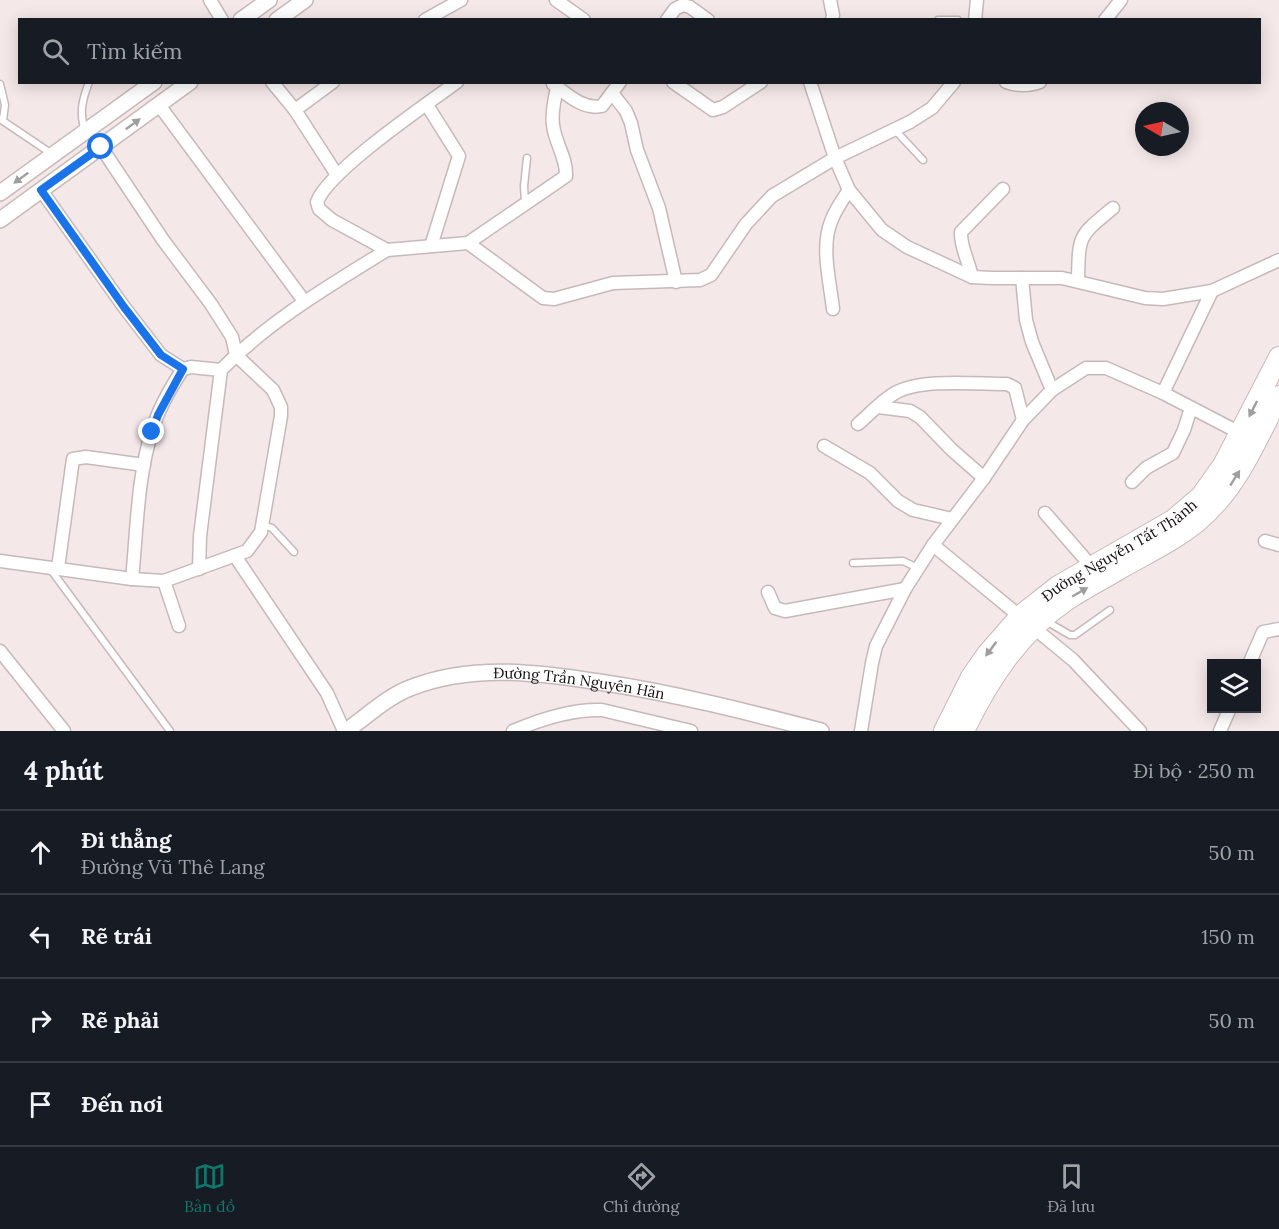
<!DOCTYPE html>
<html lang="vi">
<meta charset="utf-8">
<style>
body{margin:0;font-family:Lora,serif;background:#242831;color:#f1f3f6}
.controls{position:absolute;right:18px;bottom:18px;display:grid;overflow:hidden;border-radius:0px;box-shadow:0 3px 15px #0003}
.controls button{width:54px;height:54px;display:grid;place-items:center;padding:0;border:0;border-bottom:2px solid #363941;background:#171b24;color:#f1f3f6;font:30px sans-serif}
.compass{position:absolute;left:1135px;top:102px;width:54px;height:54px;border-radius:50%;background:#171b24;box-shadow:0 3px 15px #0003;rotate:279deg}
.stop{position:absolute;width:18px;height:18px;margin:-14px;border:4px solid #1a73e8;border-radius:50%;background:#fff}
.stop.end{background:#1a73e8;border-color:#fff;box-shadow:0 2px 6px #0008}
.list{margin:0;padding:0;list-style:none}
h2{display:flex;justify-content:space-between;align-items:center;height:78px;margin:0;padding:0 24px;font-size:26px}
h2 small{font-size:20px;font-weight:400;color:#9ea1a6}
.list li{display:grid;grid-template-columns:39px 1fr auto;gap:18px;align-items:center;box-sizing:border-box;height:84px;padding:0 24px;border-top:2px solid #363941}
.list b{display:block;font-size:22px;white-space:nowrap}
.list p{margin:0;font-size:20px;white-space:nowrap;color:#9ea1a6}
.list em{font-size:20px;font-style:normal;color:#9ea1a6}
.icon{flex:none;width:33px;height:33px;fill:none;stroke:currentColor;stroke-width:2;stroke-linecap:round;stroke-linejoin:round}
.map{position:relative;flex:none;width:1279px;height:731px;overflow:hidden}
.search{position:absolute;background:#171b24;box-shadow:0 3px 15px #0003;left:18px;right:18px;top:18px;height:66px;display:flex;align-items:center;gap:15px;box-sizing:border-box;padding:0 21px;border-radius:0px;color:#9ea1a6;font-size:22px}
.sheet{height:414px;background:#171b24}
nav{display:flex;justify-content:space-around;align-items:center;box-sizing:border-box;height:84px;border-top:2px solid #363941;background:#171b24;font-size:16px;color:#9ea1a6}
nav a{display:grid;justify-items:center;gap:3px}
nav .on{color:#0f766e}
.map>svg:first-child{display:block}
</style>
<div class="map">
<svg width="1279" height="731" viewBox="0 0 1279 731">
<rect width="100%" height="100%" fill="#f5e8e9"/>
<g fill="none" stroke-linecap="round" stroke-linejoin="round">
<g stroke="#c6b9ba" stroke-width="9">
<g id="service">
<polyline points="938,20 958,20"/>
<polyline points="0,84 5,105 3,120"/>
<polyline points="0,119 52,154"/>
<polyline points="895,130 923,160"/>
<path d="M 85,131 C 79,112 82,101 89,82"/>
<polyline points="525,203 524,186 527,158"/>
<polyline points="263,525 272,528 294,552"/>
<polyline points="853,563 903,561 918,568"/>
<polyline points="51,570 170,731"/>
<polyline points="1046,621 1070,635 1075,635 1110,610"/>
</g>
</g>
<g stroke="#c6b9ba" stroke-width="15">
<g id="minor">
<polyline points="210,0 222,20"/>
<polyline points="556,0 584,20"/>
<polyline points="830,0 833,15 832,20"/>
<polyline points="425,20 461,0"/>
<polyline points="667,20 675,9 683,5 690,7 708,20"/>
<polyline points="975,20 977,0"/>
<polyline points="1105,20 1121,0"/>
<polyline points="272,82 295,110 333,82"/>
<path d="M 457,82 C 427,104 328,171 317,202 L 319,209 L 332,220 L 387,250 L 468,243 L 566,176 C 567,158 555,143 553,125 C 551,112 555,99 557,87"/>
<polyline points="673,82 713,110 723,107 761,82"/>
<polyline points="810,82 835,158 849,190"/>
<path d="M 1006,82 C 1016,86 1030,86 1040,82"/>
<path d="M 553,84 C 568,95 583,110 602,106 L 620,82"/>
<polyline points="612,93 626,111 631,123 637,150 659,208 676,282"/>
<polyline points="159,105 304,301"/>
<polyline points="427,105 459,156 431,246"/>
<polyline points="295,110 337,175"/>
<polyline points="41,190 124,307 161,355 183,369 191,367 221,370"/>
<polyline points="468,243 543,298 554,299 613,283 700,280 711,275 746,224 772,196 835,158 910,122 932,108 954,82"/>
<path d="M 972,277 C 969,262 960,246 961,232 L 1003,189"/>
<polyline points="1022,278 1026,320 1032,342 1052,390"/>
<path d="M 1078,281 C 1079,234 1078,237 1113,208"/>
<path d="M 833,309 C 830,281 820,246 832,219 C 836,209 843,199 849,190 L 882,230 L 907,247 L 972,277 L 992,278 L 1062,278 L 1145,298 L 1163,299 L 1212,291 L 1279,260"/>
<polyline points="1163,393 1212,291"/>
<polyline points="878,407 910,411 920,417 952,450 984,478"/>
<path d="M 858,424 C 870,414 881,401 895,393 C 921,378 976,384 1007,384 L 1015,388 L 1023,420"/>
<polyline points="824,446 870,473 898,501 913,510 952,519"/>
<polyline points="1132,482 1146,468 1173,453 1184,430 1191,408"/>
<polyline points="1045,513 1092,567"/>
<polyline points="1265,541 1279,545"/>
<polyline points="933,545 1073,660 1140,731"/>
<polyline points="235,556 327,693 344,731"/>
<polyline points="0,561 132,579 164,581 247,551 261,532 281,416 281,407 273,390 236,355 232,337 211,304 163,240 101,147"/>
<polyline points="58,568 73,459 86,457 144,465"/>
<path d="M 199,569 L 200,536 L 221,370 C 269,321 329,286 387,250"/>
<path d="M 132,579 C 137,531 137,478 152,431 C 158,410 171,387 183,369"/>
<polyline points="164,581 179,626"/>
<polyline points="768,592 775,608 785,611 905,589"/>
<polyline points="0,651 64,731"/>
<polyline points="1249,664 1263,632 1279,629"/>
<path d="M 513,731 C 541,719 571,709 602,710 L 691,731"/>
<polyline points="861,731 872,663 876,646 905,589 933,545 984,478 1023,420 1052,390 1086,368 1106,368 1163,393 1240,433"/>
<polyline points="1220,731 1230,708"/>
</g>
</g>
<g stroke="#c6b9ba" stroke-width="18">
<g id="tertiary">
<polyline points="241,20 269,0"/>
<polyline points="277,20 305,0"/>
<polyline points="0,193 154,82"/>
<polyline points="0,220 190,82"/>
<path id="s1" d="M 346,731 C 367,716 387,697 410,688 C 471,664 536,672 599,682 C 674,693 748,712 821,731"/>
</g>
</g>
<g stroke="#c6b9ba" stroke-width="22">
<g id="primary">
<path id="s2" d="M 944,731 L 971,677 L 987,654 L 1021,615 L 1058,586 L 1173,520 L 1201,496 L 1223,465 L 1279,357"/>
<path d="M 964,731 C 989,679 1019,633 1067,600 C 1085,588 1105,578 1123,567 C 1148,553 1175,540 1197,522 C 1236,490 1257,440 1279,396"/>
</g>
</g>
<use href="#service" stroke="#fff" stroke-width="6"/>
<use href="#minor" stroke="#fff" stroke-width="12"/>
<use href="#tertiary" stroke="#fff" stroke-width="15"/>
<use href="#primary" stroke="#fff" stroke-width="20"/>
</g>
<defs><path id="oneway-solid" d="M-6-.8H1V-3.2L6.5 0L1 3.2V.8H-6Z" transform="scale(1.5)"/></defs>
<g fill="#9f9e9e">
<use href="#oneway-solid" transform="translate(133 124) rotate(-36)"/>
<use href="#oneway-solid" transform="translate(21 178) rotate(144)"/>
<use href="#oneway-solid" transform="translate(1253 409) rotate(117)"/>
<use href="#oneway-solid" transform="translate(1235 478) rotate(-58)"/>
<use href="#oneway-solid" transform="translate(1080 592) rotate(-30)"/>
<use href="#oneway-solid" transform="translate(991 649) rotate(127)"/>
</g>
<g fill="none" stroke-linecap="round" stroke-linejoin="round">
<polyline stroke="#1a73e8" stroke-width="8" points="101,147 41,190 124,307 161,355 183,369 158,415 152,432"/>
</g>
<g text-anchor="middle" dominant-baseline="central" stroke-width="5" stroke-linejoin="round" paint-order="stroke">
<g font-size="15" fill="#100c0c" stroke="#fff7f7">
<text stroke="none"><textPath href="#s2" startOffset="258">Đường Nguyễn Tất Thành</textPath></text>
<text stroke="none"><textPath href="#s1" startOffset="249">Đường Trần Nguyên Hãn</textPath></text>
</g>
</g>
</svg>
<div class="controls">
<button><svg class="icon" aria-label="layers" viewBox="0 0 24 24"><path d="M12 4l9 5-9 5-9-5zM3 14l9 5 9-5"/></svg></button>
</div>
<svg class="compass" viewBox="-18 -18 36 36"><path d="M0-13l5 13h-10z" fill="#e53935"/><path d="M0 13l5-13h-10z" fill="#9ea1a6"/></svg>
<div class="stop" style="left:101px;top:147px"></div>
<div class="stop end" style="left:152px;top:432px"></div>
<div class="search"><svg class="icon" aria-label="search" viewBox="0 0 24 24"><circle cx="10" cy="10" r="6"/><path d="M15 15l6 6"/></svg>Tìm kiếm</div>
</div>
<section class="sheet">
<h2>4 phút<small>Đi bộ · 250 m</small></h2>
<ul class="list">
<li><svg class="icon" aria-label="ahead" viewBox="0 0 24 24"><path d="M12 20V5M6 11l6-6 6 6"/></svg><div><b>Đi thẳng</b><p>Đường Vũ Thê Lang</p></div><em>50 m</em></li>
<li><svg class="icon" aria-label="left" viewBox="0 0 24 24"><path d="M17 20v-9H6M10 6l-5 5 5 5"/></svg><div><b>Rẽ trái</b></div><em>150 m</em></li>
<li><svg class="icon" aria-label="right" viewBox="0 0 24 24"><path d="M7 20v-9h11M14 6l5 5-5 5"/></svg><div><b>Rẽ phải</b></div><em>50 m</em></li>
<li><svg class="icon" aria-label="arrive" viewBox="0 0 24 24"><path d="M6 21V4h12l-3 4 3 4H6"/></svg><div><b>Đến nơi</b></div></li>
</ul>
</section>
<nav>
<a class="on"><svg class="icon" aria-label="map" viewBox="0 0 24 24"><path d="M3 6l6-2 6 2 6-2v14l-6 2-6-2-6 2zM9 4v14M15 6v14"/></svg>Bản đồ</a>
<a><svg class="icon" aria-label="directions" viewBox="0 0 24 24"><path d="M12 3l9 9-9 9-9-9zM9 14v-3h6M13 9l2 2-2 2"/></svg>Chỉ đường</a>
<a><svg class="icon" aria-label="saved" viewBox="0 0 24 24"><path d="M7 4h10v16l-5-4-5 4z"/></svg>Đã lưu</a>
</nav>
